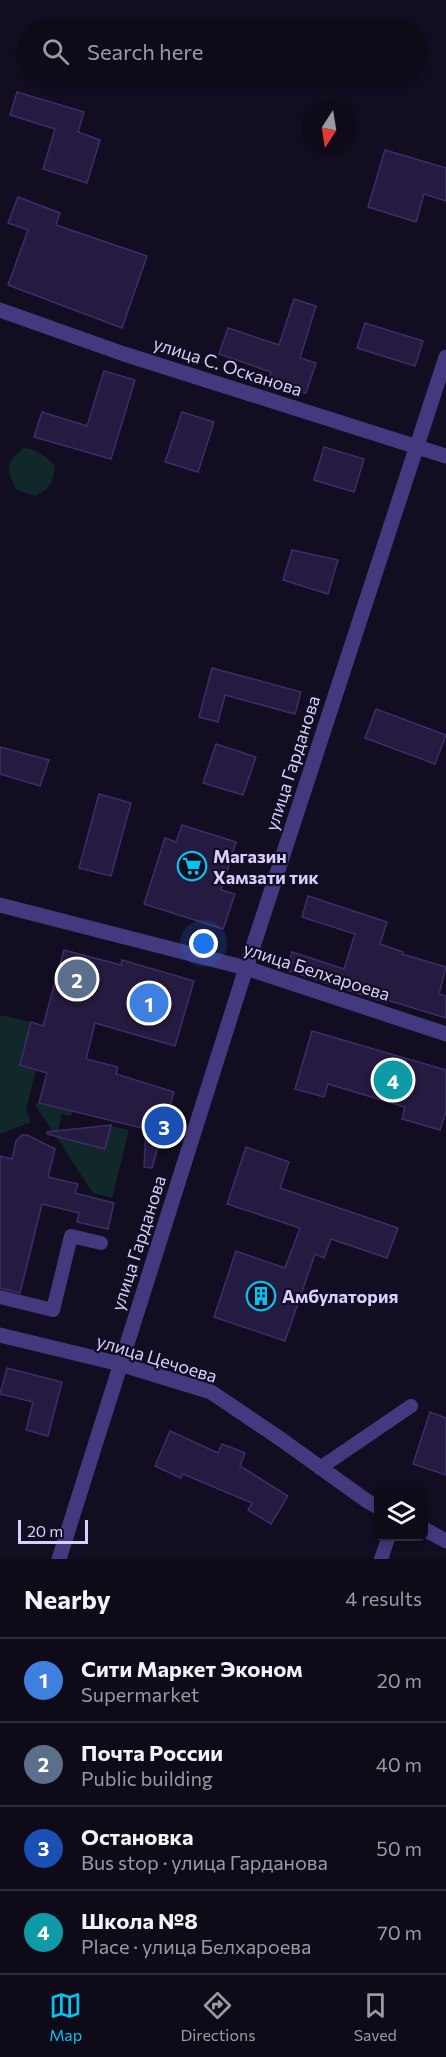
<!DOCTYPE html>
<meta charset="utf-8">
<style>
body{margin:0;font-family:Commissioner,sans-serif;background:#1c1825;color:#f1f3f6}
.controls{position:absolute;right:18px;bottom:18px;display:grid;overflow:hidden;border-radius:9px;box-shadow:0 3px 9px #0003}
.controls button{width:54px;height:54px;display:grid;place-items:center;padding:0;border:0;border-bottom:2px solid #2e2b37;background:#0e0a18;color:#f1f3f6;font:30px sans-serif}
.compass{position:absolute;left:302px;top:102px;width:54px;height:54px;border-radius:50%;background:#0e0a18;box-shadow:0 3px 9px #0003;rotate:192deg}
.scale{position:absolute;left:18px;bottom:15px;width:70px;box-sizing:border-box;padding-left:6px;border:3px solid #d8cdfe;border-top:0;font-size:16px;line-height:21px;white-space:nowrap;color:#d8cdfe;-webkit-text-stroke:4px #120d20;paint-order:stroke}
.you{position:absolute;left:204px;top:944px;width:21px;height:21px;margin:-15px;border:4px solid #fff;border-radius:50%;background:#1a73e8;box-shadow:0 0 0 9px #1a73e833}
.badge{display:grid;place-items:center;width:39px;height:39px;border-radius:50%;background:#06c2f1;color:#fff;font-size:20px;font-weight:700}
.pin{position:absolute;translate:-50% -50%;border:3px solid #fff;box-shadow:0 2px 6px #0006}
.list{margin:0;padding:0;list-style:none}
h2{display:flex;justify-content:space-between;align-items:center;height:78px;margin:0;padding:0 24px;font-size:26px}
h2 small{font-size:20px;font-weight:400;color:#9b9aa2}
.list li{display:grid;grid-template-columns:39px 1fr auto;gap:18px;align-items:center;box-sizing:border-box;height:84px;padding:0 24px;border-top:2px solid #2e2b37}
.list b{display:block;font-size:22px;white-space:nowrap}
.list p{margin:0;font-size:20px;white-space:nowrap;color:#9b9aa2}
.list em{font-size:20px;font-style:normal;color:#9b9aa2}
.icon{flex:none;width:33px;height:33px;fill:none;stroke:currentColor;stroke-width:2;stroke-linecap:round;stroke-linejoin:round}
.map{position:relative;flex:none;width:446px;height:1559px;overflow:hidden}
.search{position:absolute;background:#0e0a18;box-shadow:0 3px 9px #0003;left:18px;right:18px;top:18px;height:66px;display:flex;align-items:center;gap:15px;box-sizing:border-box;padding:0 21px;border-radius:33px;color:#9b9aa2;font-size:22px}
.sheet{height:414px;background:#0e0a18}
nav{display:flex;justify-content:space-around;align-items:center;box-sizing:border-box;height:84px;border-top:2px solid #2e2b37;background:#0e0a18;font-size:16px;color:#9b9aa2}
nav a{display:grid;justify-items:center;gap:3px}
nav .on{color:#06c2f1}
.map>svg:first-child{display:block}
</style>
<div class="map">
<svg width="446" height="1559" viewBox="0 0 446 1559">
<rect width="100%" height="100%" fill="#120d20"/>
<g fill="#10282a">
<path d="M 24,448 C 37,449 45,456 55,466 C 53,482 50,489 35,496 L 17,490 C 5,470 5,462 24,448 Z"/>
<polygon points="0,1015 31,1022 20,1065 36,1070 26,1109 31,1122 0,1134"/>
<polygon points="36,1103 72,1111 71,1116 62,1114 57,1137 105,1148 111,1126 129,1130 112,1198 93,1193 36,1106"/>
</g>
<g fill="#251a40" stroke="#3f2c6c" stroke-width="1.5">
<polygon points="17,92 84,112 78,132 100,140 87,183 43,169 55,129 10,115"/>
<polygon points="385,150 446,168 446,201 424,194 416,222 368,207"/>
<polygon points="18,197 60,213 56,225 147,256 122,328 8,285 28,230 8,223"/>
<polygon points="294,299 316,306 300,358 316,363 306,393 268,381 271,372 219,354 228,328 279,345"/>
<polygon points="365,323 423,341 415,366 357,348"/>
<polygon points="104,371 135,380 111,459 34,437 42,412 87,426"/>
<polygon points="182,412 214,422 198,472 165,462"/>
<polygon points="324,447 364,459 354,492 314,480"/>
<polygon points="292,550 338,560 328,594 283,580"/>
<polygon points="212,668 301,692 295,714 225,695 218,722 199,717"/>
<polygon points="376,709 446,735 435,764 365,738"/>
<polygon points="216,744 256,757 243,795 203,783"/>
<polygon points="0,747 49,760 40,786 0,774"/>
<polygon points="99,794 131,803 111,876 79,868"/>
<polygon points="182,825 236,842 221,890 235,894 223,929 144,904 165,838 176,842"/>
<polygon points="308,896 387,922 380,944 403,952 402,954 446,967 439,994 446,996 446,1018 387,1000 387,1003 286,970 292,952 344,969 355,934 302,917"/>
<polygon points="64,950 121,965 122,960 194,981 175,1046 95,1023 86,1059 118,1067 116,1074 174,1092 152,1168 144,1167 146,1129 39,1103 47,1073 20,1065 31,1022 43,1026"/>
<polygon points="312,1031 446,1070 446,1112 440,1130 402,1119 405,1107 328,1084 324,1097 295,1089"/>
<polygon points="111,1125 105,1149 47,1134 47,1132"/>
<polygon points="22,1135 27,1135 55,1149 48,1177 78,1184 75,1193 114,1203 108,1229 77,1222 79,1213 42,1204 20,1293 0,1288 0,1156 12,1159 16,1141"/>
<polygon points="246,1147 289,1162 280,1188 398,1228 387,1258 331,1239 324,1258 315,1254 285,1341 214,1317 236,1251 285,1268 300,1228 227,1204"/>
<polygon points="7,1368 62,1382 48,1436 26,1430 33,1402 0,1394"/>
<polygon points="430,1412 446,1418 446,1475 413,1464"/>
<polygon points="170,1431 218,1453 222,1444 245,1453 240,1466 288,1496 271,1524 248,1510 252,1503 183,1474 181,1478 155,1466"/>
</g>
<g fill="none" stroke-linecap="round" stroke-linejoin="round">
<g stroke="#43397e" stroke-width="14">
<polyline points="0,1297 53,1310 71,1236 101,1243"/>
<polyline points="320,1468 411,1406"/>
<polyline points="381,1559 389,1536"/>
</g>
<g stroke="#43397e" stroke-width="15">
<polyline points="0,310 124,354 446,456"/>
<polyline points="0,905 246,968 446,1034"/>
<polyline points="0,1335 120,1364 211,1392 282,1440 367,1501 378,1507"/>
<polyline points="424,1529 446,1541"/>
</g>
<polyline stroke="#43397e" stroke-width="15" points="59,1559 246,968 446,357"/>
</g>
<defs>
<g id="supermarket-ring" transform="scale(1.5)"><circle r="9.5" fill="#120d20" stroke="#06c2f1" stroke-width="1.5"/><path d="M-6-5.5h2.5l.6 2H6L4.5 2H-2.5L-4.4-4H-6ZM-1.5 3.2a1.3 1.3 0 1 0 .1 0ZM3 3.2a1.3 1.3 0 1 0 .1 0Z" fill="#06c2f1"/></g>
<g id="building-ring" transform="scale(1.5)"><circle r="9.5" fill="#120d20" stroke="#06c2f1" stroke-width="1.5"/><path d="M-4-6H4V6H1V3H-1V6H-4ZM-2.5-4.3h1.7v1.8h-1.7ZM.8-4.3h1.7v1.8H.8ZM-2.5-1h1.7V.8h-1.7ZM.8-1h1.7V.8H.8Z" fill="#06c2f1"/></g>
</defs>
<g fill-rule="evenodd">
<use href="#supermarket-ring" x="192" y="866"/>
<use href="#building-ring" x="261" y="1296"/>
</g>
<g text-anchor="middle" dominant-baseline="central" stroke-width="4.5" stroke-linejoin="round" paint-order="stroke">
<g font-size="18" fill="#d8cdfe" stroke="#120d20">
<text transform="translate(228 366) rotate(18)">улица С. Осканова</text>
<text transform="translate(292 763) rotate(-72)">улица Гарданова</text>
<text transform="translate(317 971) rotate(18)">улица Белхароева</text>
<text transform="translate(138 1243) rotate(-72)">улица Гарданова</text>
<text transform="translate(157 1358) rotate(17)">улица Цечоева</text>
</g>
<g font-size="18" font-weight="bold" fill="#d8cdfe" stroke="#120d20" text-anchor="start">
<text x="213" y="856">Магазин<tspan x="213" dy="21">Хамзати тик</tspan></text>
<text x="282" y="1296">Амбулатория</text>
</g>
</g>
</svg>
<div class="controls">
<button><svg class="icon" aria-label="layers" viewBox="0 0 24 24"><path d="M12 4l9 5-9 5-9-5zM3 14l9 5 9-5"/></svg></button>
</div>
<svg class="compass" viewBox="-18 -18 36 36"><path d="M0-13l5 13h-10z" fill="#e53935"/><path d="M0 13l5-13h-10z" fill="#9b9aa2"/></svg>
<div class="scale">20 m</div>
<div class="you"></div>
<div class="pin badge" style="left:149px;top:1003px;background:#3f7fe0">1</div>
<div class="pin badge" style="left:77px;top:979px;background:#5c6f8a">2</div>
<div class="pin badge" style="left:164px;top:1126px;background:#1a4fb4">3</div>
<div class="pin badge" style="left:393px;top:1080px;background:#0f9aa8">4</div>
<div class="search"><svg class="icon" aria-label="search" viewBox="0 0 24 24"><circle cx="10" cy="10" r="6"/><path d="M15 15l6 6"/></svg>Search here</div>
</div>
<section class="sheet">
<h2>Nearby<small>4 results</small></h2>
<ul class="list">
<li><span class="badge" style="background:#3f7fe0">1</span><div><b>Сити Маркет Эконом</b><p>Supermarket</p></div><em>20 m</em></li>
<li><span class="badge" style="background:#5c6f8a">2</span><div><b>Почта России</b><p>Public building</p></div><em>40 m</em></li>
<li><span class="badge" style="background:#1a4fb4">3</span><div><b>Остановка</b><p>Bus stop · улица Гарданова</p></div><em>50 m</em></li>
<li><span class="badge" style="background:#0f9aa8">4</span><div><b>Школа №8</b><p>Place · улица Белхароева</p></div><em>70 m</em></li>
</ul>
</section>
<nav>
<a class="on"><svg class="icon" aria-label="map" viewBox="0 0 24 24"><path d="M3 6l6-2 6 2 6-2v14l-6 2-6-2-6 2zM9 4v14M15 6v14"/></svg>Map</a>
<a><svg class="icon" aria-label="directions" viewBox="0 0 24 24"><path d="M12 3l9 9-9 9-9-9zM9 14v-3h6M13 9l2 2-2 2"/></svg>Directions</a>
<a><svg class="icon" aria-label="saved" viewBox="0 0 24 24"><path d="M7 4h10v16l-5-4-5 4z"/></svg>Saved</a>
</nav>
